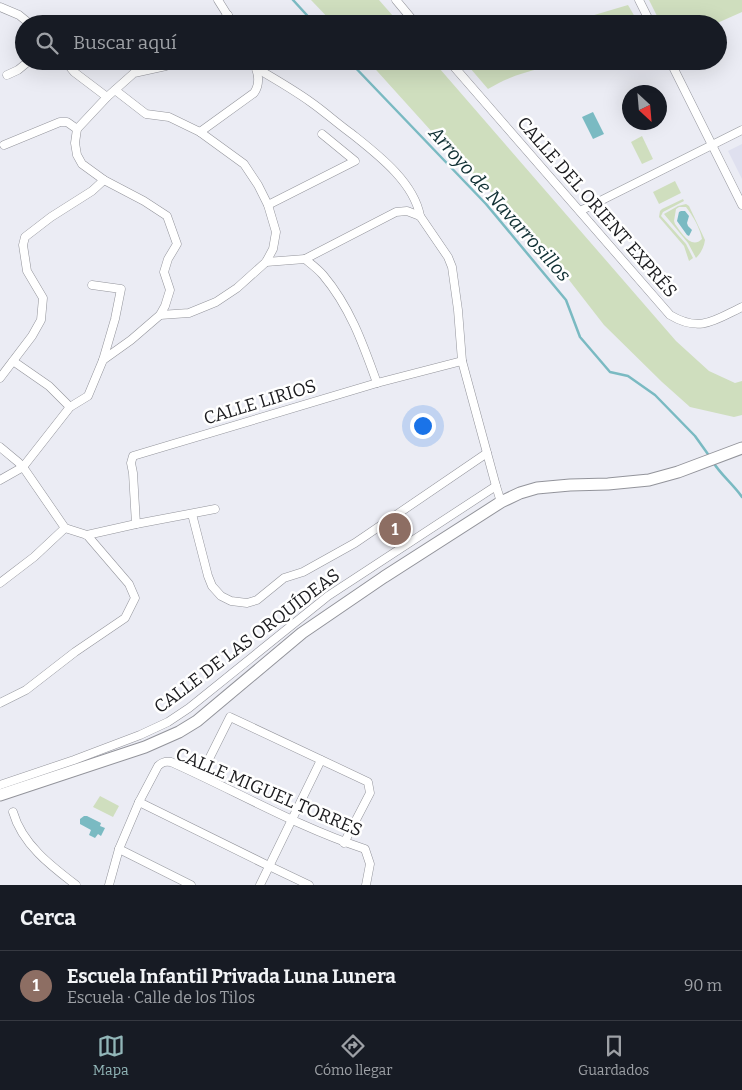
<!DOCTYPE html>
<html lang="es">
<meta charset="utf-8">
<style>
body{margin:0;font-family:Bitter,serif;background:#242831;color:#f1f3f6}
.compass{position:absolute;left:622px;top:85px;width:45px;height:45px;border-radius:50%;background:#171b24;box-shadow:0 5px 20px #0002;rotate:154deg}
.you{position:absolute;left:422px;top:425px;width:18px;height:18px;margin:-12px;border:4px solid #fff;border-radius:50%;background:#1a73e8;box-shadow:0 0 0 8px #1a73e833}
.badge{display:grid;place-items:center;width:32px;height:32px;border-radius:50%;background:#92b6b8;color:#fff;font-size:16px;font-weight:700}
.pin{position:absolute;translate:-50% -50%;border:2px solid #fff;box-shadow:0 1px 5px #0006}
.list{margin:0;padding:0;list-style:none}
h2{display:flex;justify-content:space-between;align-items:center;height:65px;margin:0;padding:0 20px;font-size:21px}
h2 small{font-size:16px;font-weight:400;color:#9ea1a6}
.list li{display:grid;grid-template-columns:32px 1fr auto;gap:15px;align-items:center;box-sizing:border-box;height:70px;padding:0 20px;border-top:1px solid #363941}
.list b{display:block;font-size:19px;white-space:nowrap}
.list p{margin:0;font-size:16px;white-space:nowrap;color:#9ea1a6}
.list em{font-size:16px;font-style:normal;color:#9ea1a6}
.icon{flex:none;width:28px;height:28px;fill:none;stroke:currentColor;stroke-width:2;stroke-linecap:round;stroke-linejoin:round}
.map{position:relative;flex:none;width:742px;height:885px;overflow:hidden}
.search{position:absolute;background:#171b24;box-shadow:0 5px 20px #0002;left:15px;right:15px;top:15px;height:55px;display:flex;align-items:center;gap:12px;box-sizing:border-box;padding:0 18px;border-radius:28px;color:#9ea1a6;font-size:19px}
.sheet{height:135px;background:#171b24}
nav{display:flex;justify-content:space-around;align-items:center;box-sizing:border-box;height:70px;border-top:1px solid #363941;background:#171b24;font-size:14px;color:#9ea1a6}
nav a{display:grid;justify-items:center;gap:2px}
nav .on{color:#92b6b8}
.map>svg:first-child{display:block}
</style>
<div class="map">
<svg width="742" height="885" viewBox="0 0 742 885">
<rect width="100%" height="100%" fill="#ebecf4"/>
<polygon fill="#dfe0ef" points="742,144 742,179 728,151"/>
<g fill="#cfdebe" fill-rule="evenodd">
<polygon points="311,0 379,0 400,24 334,24"/>
<polygon points="649,0 742,0 742,12 715,24 661,24"/>
<polygon points="628,5 639,24 564,24"/>
<polygon points="368,61 433,61 676,341 709,371 735,383 742,381 742,415 734,417 690,407 662,382 604,325 538,240 433,133"/>
<path d="M 464,61 L 575,61 C 544,68 515,72 488,89 Z"/>
<polygon points="642,136 653,159 642,164 631,142"/>
<polygon points="675,181 681,193 659,204 653,192"/>
<polygon points="683,199 684,201 663,212 661,216 686,244 693,258 689,261 684,246 659,217 660,211 662,209"/>
<path d="M 686,204 L 689,206 L 705,240 C 704,247 701,253 696,258 L 688,243 L 664,214 L 678,206 ZM 679,207 L 686,207 C 693,216 700,228 702,239 C 691,250 681,232 675,224 L 674,221 L 676,209 Z"/>
<polygon points="100,796 119,806 113,817 93,807"/>
</g>
<g fill="#7abac2">
<polygon points="593,112 604,134 593,139 582,117"/>
<polygon points="681,211 685,211 689,216 687,223 688,226 692,230 689,236 687,235 677,221 679,212"/>
<polygon points="84,816 87,816 101,823 100,826 105,828 101,836 98,834 95,838 89,835 91,830 80,824 80,819"/>
</g>
<g fill="none" stroke-linecap="round" stroke-linejoin="round">
<g stroke="#7abac2" stroke-width="2.5">
<polyline points="293,0 315,24"/>
<polyline points="349,61 486,204 566,300 580,337 610,372 628,376 655,395 695,436 710,457"/>
<path d="M 713,462 C 721,475 733,484 742,497"/>
</g>
<g stroke="#93949b" stroke-width="9">
<g id="street">
<polyline points="218,0 233,24"/>
<polyline points="396,0 416,24"/>
<polyline points="639,0 651,24"/>
<polyline points="0,7 19,15 30,24"/>
<polyline points="218,24 228,15"/>
<polyline points="65,61 74,72 107,97"/>
<path d="M 449,61 L 670,315 C 700,333 715,320 742,307"/>
<polyline points="670,61 742,205"/>
<path d="M 256,68 C 275,79 294,90 312,103 C 326,113 338,124 352,134 C 377,154 414,182 420,216"/>
<polyline points="7,75 18,70 29,61"/>
<path d="M 200,132 L 254,93 C 261,83 258,72 253,61"/>
<polyline points="4,145 60,122 67,122 77,129"/>
<polyline points="268,205 355,161 322,134"/>
<polyline points="580,211 742,130"/>
<polyline points="305,259 396,212 407,211 420,216 448,257 452,267 458,310 462,361 496,486 501,502"/>
<path d="M 266,262 L 305,259 C 311,264 318,269 323,275 C 350,307 363,344 377,383"/>
<polyline points="92,285 121,289 115,319 103,360"/>
<polyline points="160,315 165,306 170,290 164,272 168,259 177,244 167,216 144,201 104,180 82,164 77,155 75,143 77,129 107,97 134,73 166,66 172,61"/>
<polyline points="13,361 49,386 70,407"/>
<polyline points="0,378 32,336 41,320 43,298 27,271 23,245 25,237 51,217 92,191 104,180"/>
<polyline points="0,447 18,462 23,467 65,528 87,535 129,584 135,598 125,618 75,652 26,690 0,703"/>
<polyline points="0,480 23,467 70,407 88,396 103,360 131,340 160,315 189,313 216,302 237,288 266,262 273,249 276,232 268,205 258,185 244,164 200,132 169,117 146,114 115,90"/>
<polyline points="192,514 208,576 212,586 221,596 231,601 247,603 257,600 284,578 303,572 355,543 487,453"/>
<polyline points="136,524 133,473 131,463 133,456 377,383 462,361"/>
<polyline points="87,535 136,524 215,509"/>
<polyline points="0,583 34,557 65,528"/>
<polyline points="201,775 230,717 368,782 370,793 344,843"/>
<polyline points="0,785 74,760 140,735 168,722 189,708 328,596 496,486"/>
<polyline points="139,802 269,866 309,885"/>
<path d="M 13,812 C 22,844 51,866 76,885"/>
<polyline points="119,849 191,885"/>
<path d="M 109,885 L 119,849 L 139,802 L 158,766 C 162,762 165,761 171,762 C 236,791 298,827 365,849 L 370,864 L 366,885"/>
<polyline points="260,885 321,760"/>
</g>
</g>
<g stroke="#93949b" stroke-width="13">
<polyline id="secondary" points="0,795 145,747 179,732 197,721 302,633 384,577 501,502 520,493 537,488 570,485 608,484 649,480 678,472 742,448"/>
</g>
<use href="#street" stroke="#fff" stroke-width="8"/>
<use href="#secondary" stroke="#fff" stroke-width="11"/>
</g>
<g text-anchor="middle" dominant-baseline="central" stroke-width="5" stroke-linejoin="round" paint-order="stroke">
<g font-size="18" fill="#1a1a1d" stroke="#fff">
<text transform="translate(597 207) rotate(49)">CALLE DEL ORIENT EXPRÉS</text>
<text transform="translate(260 402) rotate(-17)">CALLE LIRIOS</text>
<text transform="translate(247 641) rotate(-37)">CALLE DE LAS ORQUÍDEAS</text>
<text transform="translate(269 792) rotate(23)">CALLE MIGUEL TORRES</text>
</g>
<g font-size="19" font-style="italic" fill="#103034" stroke="#fff">
<text transform="translate(500 204) rotate(48)">Arroyo de Navarrosillos</text>
</g>
</g>
</svg>
<svg class="compass" viewBox="-18 -18 36 36"><path d="M0-13l5 13h-10z" fill="#e53935"/><path d="M0 13l5-13h-10z" fill="#9ea1a6"/></svg>
<div class="you"></div>
<div class="pin badge" style="left:395px;top:529px;background:#8d6e63">1</div>
<div class="search"><svg class="icon" aria-label="search" viewBox="0 0 24 24"><circle cx="10" cy="10" r="6"/><path d="M15 15l6 6"/></svg>Buscar aquí</div>
</div>
<section class="sheet">
<h2>Cerca<small></small></h2>
<ul class="list">
<li><span class="badge" style="background:#8d6e63">1</span><div><b>Escuela Infantil Privada Luna Lunera</b><p>Escuela · Calle de los Tilos</p></div><em>90 m</em></li>
</ul>
</section>
<nav>
<a class="on"><svg class="icon" aria-label="map" viewBox="0 0 24 24"><path d="M3 6l6-2 6 2 6-2v14l-6 2-6-2-6 2zM9 4v14M15 6v14"/></svg>Mapa</a>
<a><svg class="icon" aria-label="directions" viewBox="0 0 24 24"><path d="M12 3l9 9-9 9-9-9zM9 14v-3h6M13 9l2 2-2 2"/></svg>Cómo llegar</a>
<a><svg class="icon" aria-label="saved" viewBox="0 0 24 24"><path d="M7 4h10v16l-5-4-5 4z"/></svg>Guardados</a>
</nav>
